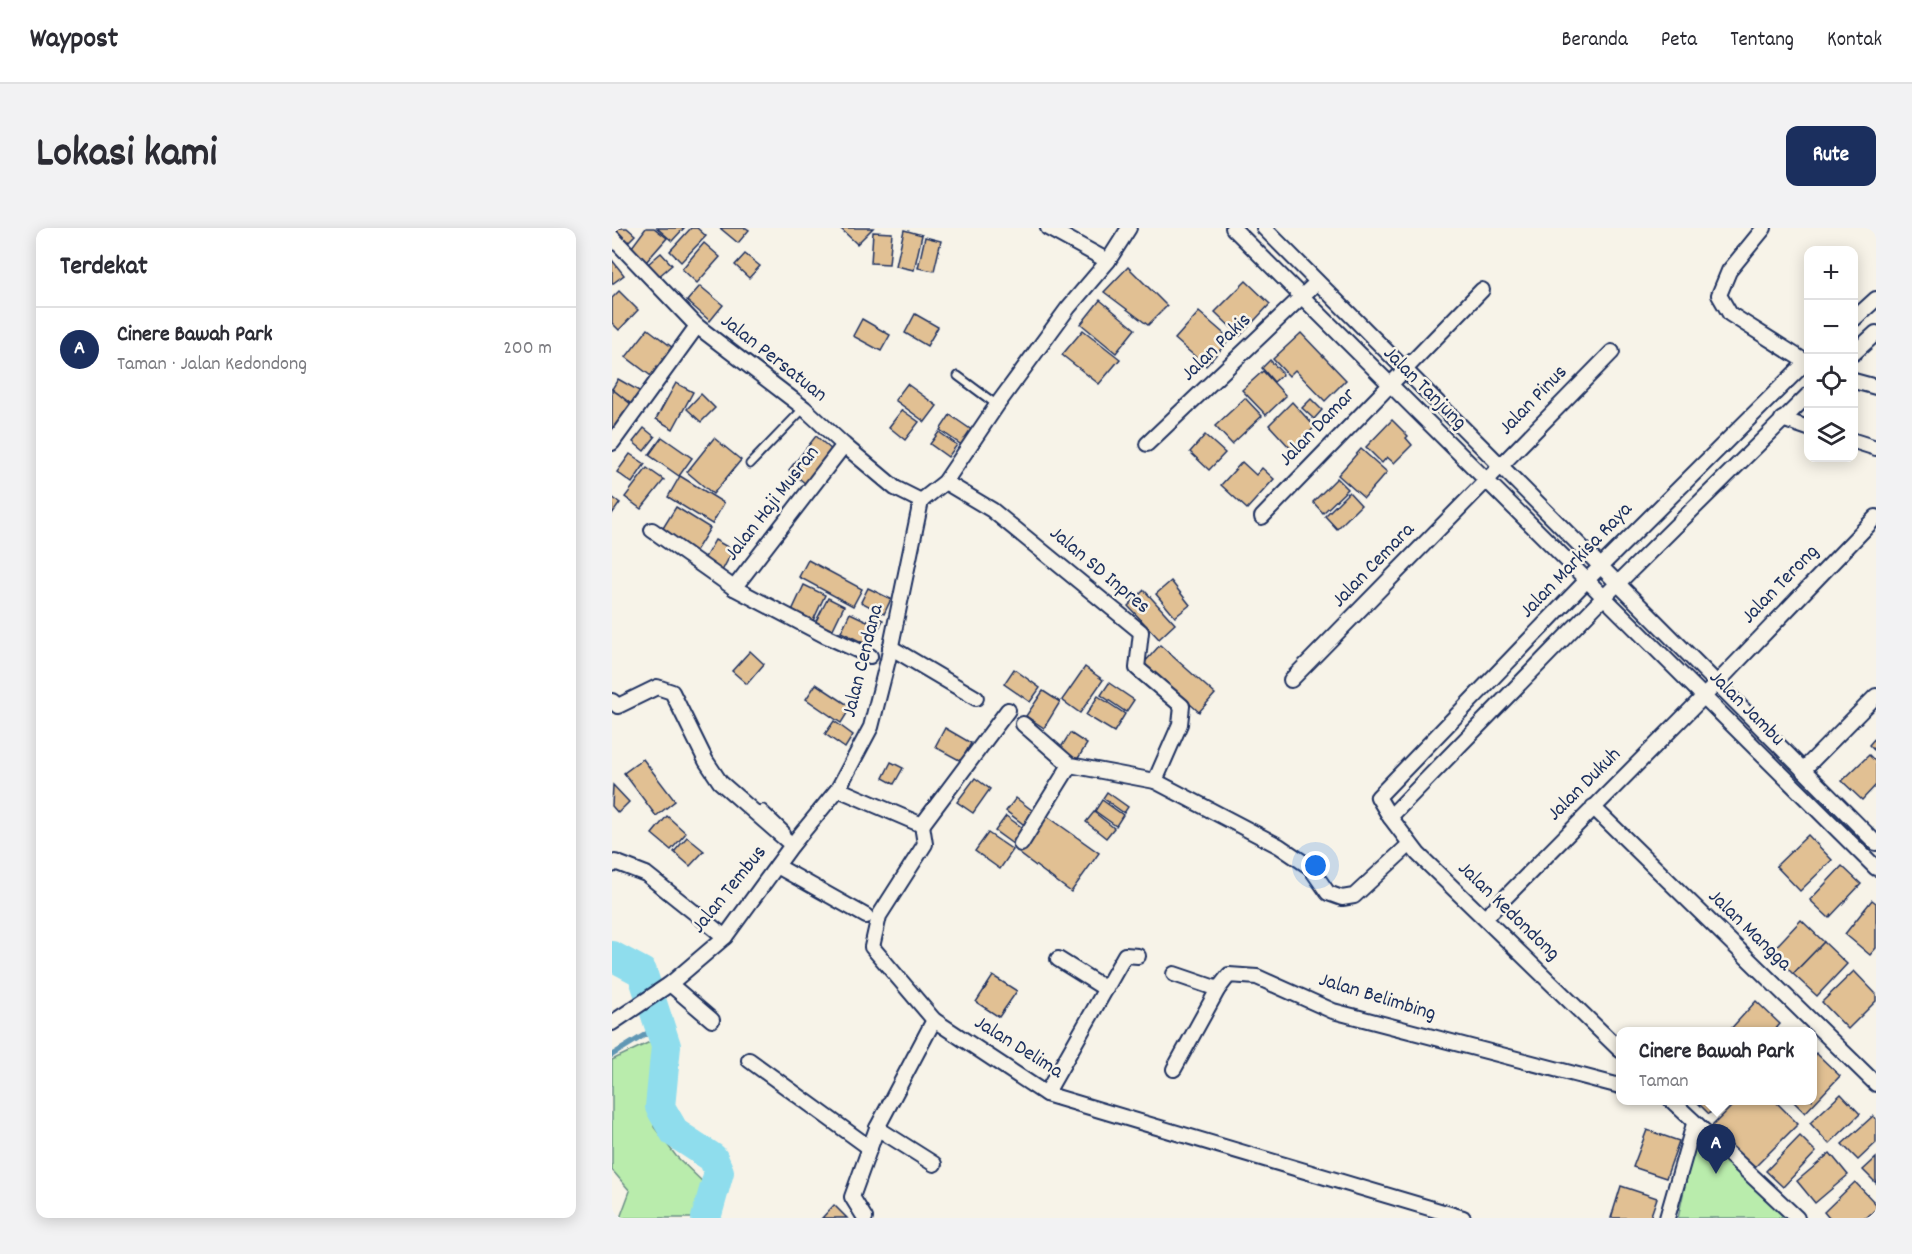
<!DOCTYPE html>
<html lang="id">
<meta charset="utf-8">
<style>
body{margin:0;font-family:Dekko,sans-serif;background:#f2f2f3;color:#2b2b33}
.controls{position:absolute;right:18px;top:18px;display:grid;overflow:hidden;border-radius:12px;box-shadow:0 3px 15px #0003}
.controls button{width:54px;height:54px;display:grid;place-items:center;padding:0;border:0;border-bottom:2px solid #e1e1e2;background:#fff;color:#2b2b33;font:30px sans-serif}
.you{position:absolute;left:704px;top:638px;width:21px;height:21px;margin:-15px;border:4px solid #fff;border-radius:50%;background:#1a73e8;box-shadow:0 0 0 9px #1a73e833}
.badge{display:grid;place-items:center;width:39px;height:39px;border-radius:50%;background:#1b2f5e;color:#fff;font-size:20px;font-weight:700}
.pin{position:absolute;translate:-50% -50px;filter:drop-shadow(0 2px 3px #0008)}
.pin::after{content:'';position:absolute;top:32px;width:21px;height:18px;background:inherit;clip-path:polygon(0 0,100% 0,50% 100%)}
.popup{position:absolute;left:1004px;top:799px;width:201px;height:78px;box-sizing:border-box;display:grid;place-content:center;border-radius:12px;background:#fff;filter:drop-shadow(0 2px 4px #0005);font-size:20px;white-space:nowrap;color:#7c7c81}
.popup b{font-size:22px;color:#2b2b33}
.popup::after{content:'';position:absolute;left:50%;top:100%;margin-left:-12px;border:12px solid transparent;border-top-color:#fff}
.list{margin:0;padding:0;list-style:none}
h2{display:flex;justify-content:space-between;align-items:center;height:78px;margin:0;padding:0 24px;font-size:26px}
h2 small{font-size:20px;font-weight:400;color:#7c7c81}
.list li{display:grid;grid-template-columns:39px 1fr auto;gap:18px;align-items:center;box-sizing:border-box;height:84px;padding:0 24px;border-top:2px solid #e1e1e2}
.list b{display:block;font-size:22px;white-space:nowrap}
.list p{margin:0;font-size:20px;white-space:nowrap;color:#7c7c81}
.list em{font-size:20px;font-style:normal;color:#7c7c81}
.icon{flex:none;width:33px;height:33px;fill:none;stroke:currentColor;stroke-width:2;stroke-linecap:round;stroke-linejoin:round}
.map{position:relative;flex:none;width:1264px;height:990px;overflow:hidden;border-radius:12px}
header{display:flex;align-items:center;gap:36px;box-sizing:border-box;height:84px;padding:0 30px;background:#fff;border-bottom:2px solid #e1e1e2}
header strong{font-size:28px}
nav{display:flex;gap:33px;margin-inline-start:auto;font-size:21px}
.intro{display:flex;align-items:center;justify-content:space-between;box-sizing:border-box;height:144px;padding:0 36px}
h1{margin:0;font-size:42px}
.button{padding:15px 27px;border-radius:12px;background:#1b2f5e;color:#fff;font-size:21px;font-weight:700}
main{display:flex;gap:36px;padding:0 36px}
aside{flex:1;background:#fff;border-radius:12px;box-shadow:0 3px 15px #0003}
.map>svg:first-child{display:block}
</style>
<header>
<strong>Waypost</strong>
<nav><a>Beranda</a><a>Peta</a><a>Tentang</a><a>Kontak</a></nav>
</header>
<div class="intro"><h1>Lokasi kami</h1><a class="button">Rute</a></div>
<main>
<aside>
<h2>Terdekat<small></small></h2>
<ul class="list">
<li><span class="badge">A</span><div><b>Cinere Bawah Park</b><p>Taman · Jalan Kedondong</p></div><em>200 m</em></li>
</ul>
</aside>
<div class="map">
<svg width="1264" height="990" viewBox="0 0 1264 990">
<rect width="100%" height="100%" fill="#f7f3e8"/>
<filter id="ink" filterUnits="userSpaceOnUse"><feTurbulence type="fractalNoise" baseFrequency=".0167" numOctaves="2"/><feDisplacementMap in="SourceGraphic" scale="12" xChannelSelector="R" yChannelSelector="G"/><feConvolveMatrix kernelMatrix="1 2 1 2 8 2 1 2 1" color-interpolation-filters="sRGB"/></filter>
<g filter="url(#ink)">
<g fill="#b9ecac" stroke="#6a8e85" stroke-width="1.5">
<polygon points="40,813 42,899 64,928 97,960 93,990 8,990 18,963 0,942 0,832"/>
<polygon points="1085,902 1181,990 1066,990"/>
</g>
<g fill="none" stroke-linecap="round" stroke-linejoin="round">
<polyline stroke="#6197b4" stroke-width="5" points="0,827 47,798"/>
<polyline stroke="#8fdded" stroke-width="30" points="0,728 30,744 54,818 48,879 63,905 101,930 107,944 94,990"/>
</g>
<g fill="#e1c093" stroke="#1b2f5e" stroke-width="1.5">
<polygon points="1,0 15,0 23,7 12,18 0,7"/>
<polygon points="34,0 42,0 55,10 34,34 17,23"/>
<polygon points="45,0 72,0 60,13"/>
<polygon points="79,0 85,0 94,8 69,34 58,23"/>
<polygon points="108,0 134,0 137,2 126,15"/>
<polygon points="228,0 261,0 245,16"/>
<polygon points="292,2 310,7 302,42 284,38"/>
<polygon points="261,4 280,5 277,36 259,35"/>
<polygon points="313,9 329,13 322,43 306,40"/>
<polygon points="92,15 108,29 85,55 70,41"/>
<polygon points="49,25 60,37 46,49 36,36"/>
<polygon points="133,26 148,38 137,50 123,37"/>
<polygon points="0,32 12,47 0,56"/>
<polygon points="516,39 555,78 536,97 492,64"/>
<polygon points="634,53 658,76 628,108 603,84"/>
<polygon points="88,58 111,77 98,93 75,73"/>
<polygon points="7,63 26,82 7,102 0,95 0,70"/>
<polygon points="488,72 523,101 504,125 469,96"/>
<polygon points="587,84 618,111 594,138 563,111"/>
<polygon points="303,86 326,99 315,118 293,105"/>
<polygon points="250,91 278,107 269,123 241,108"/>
<polygon points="36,101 61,120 39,148 14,129"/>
<polygon points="471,102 508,131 487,156 450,127"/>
<polygon points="689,105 734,152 713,173 683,142 677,148 661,131"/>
<polygon points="658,132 671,146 662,154 650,140"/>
<polygon points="651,143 674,168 654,187 630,162"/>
<polygon points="6,151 29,164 20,177 0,161"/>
<polygon points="64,155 81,164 61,201 44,191"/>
<polygon points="295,156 325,178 313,194 283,172"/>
<polygon points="0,161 20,177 0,203"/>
<polygon points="89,166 103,180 89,194 75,181"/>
<polygon points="633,170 650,188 620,216 603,198"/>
<polygon points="699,171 710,182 702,191 690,180"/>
<polygon points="680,174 703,199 679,221 657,197"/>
<polygon points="290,182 307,194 293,212 277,199"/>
<polygon points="338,187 364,205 354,220 328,202"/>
<polygon points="780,192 796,208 794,210 800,217 782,235 775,229 770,235 754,219"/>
<polygon points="32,200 43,209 32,223 21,214"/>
<polygon points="327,204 345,217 336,229 318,216"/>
<polygon points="593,207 613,225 597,242 578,224"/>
<polygon points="204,208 221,223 194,256 177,242"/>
<polygon points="50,209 80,230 67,248 37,227"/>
<polygon points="102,210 129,232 101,266 75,244"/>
<polygon points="749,221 775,244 752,270 726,247"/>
<polygon points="18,226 33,236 20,255 5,244"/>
<polygon points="630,234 644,247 650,240 662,251 635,281 609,257"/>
<polygon points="35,240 52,252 29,281 13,269"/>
<polygon points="68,248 112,275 100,296 56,269"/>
<polygon points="725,250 736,261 711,285 701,274"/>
<polygon points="737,264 749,277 725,301 713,288"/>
<polygon points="0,269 8,275 0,286"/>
<polygon points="64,279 98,300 82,326 48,305"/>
<polygon points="103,312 121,322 110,343 91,333"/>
<polygon points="196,332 250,361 241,378 187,349"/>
<polygon points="559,353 578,377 563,389 544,366"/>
<polygon points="192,357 213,367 199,397 178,387"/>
<polygon points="256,360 279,371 272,386 249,374"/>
<polygon points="532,362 563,396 547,411 516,378"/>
<polygon points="216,370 232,378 218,407 201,399"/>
<polygon points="238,385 255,393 259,386 271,392 258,418 229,404"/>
<polygon points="548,417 603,466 587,484 532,435"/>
<polygon points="138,423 152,436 135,456 120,443"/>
<polygon points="473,439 491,452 468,485 450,472"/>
<polygon points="402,441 428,460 418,474 392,456"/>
<polygon points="497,455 522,472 514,484 489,467"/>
<polygon points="204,456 239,479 229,495 194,471"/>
<polygon points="431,463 448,474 432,500 414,488"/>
<polygon points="486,468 513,486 502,504 474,487"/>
<polygon points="222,493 241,507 233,520 213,506"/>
<polygon points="333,500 359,515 349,533 323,519"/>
<polygon points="458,505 475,516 465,532 448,521"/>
<polygon points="1264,509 1264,524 1257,517"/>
<polygon points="1257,527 1264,534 1264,557 1250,572 1230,553"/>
<polygon points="31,531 63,573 44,588 12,545"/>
<polygon points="279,534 291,540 282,556 271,550"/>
<polygon points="363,550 378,561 361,585 345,574"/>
<polygon points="1,557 17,574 6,585 0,578"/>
<polygon points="495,564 516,579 512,585 491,570"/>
<polygon points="404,570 425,586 415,599 394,583"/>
<polygon points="490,572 511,587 504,598 483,583"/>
<polygon points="482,584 502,600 494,610 474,594"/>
<polygon points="55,588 74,605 59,622 40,606"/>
<polygon points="394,588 415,603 405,619 383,603"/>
<polygon points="435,588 487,625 459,664 408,626"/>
<polygon points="376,605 401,622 388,641 363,623"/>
<polygon points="1196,607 1220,632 1188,663 1164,638"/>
<polygon points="75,609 92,623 78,638 62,624"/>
<polygon points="1230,638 1249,656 1217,690 1198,672"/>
<polygon points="1260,672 1264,675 1264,720 1258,727 1233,706"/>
<polygon points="1189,692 1212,714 1181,746 1159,724"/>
<polygon points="1212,714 1235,736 1205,768 1181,746"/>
<polygon points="1242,743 1264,766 1264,773 1236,801 1210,774"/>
<polygon points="381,748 405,763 387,789 364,774"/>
<polygon points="1144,773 1168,796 1161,804 1116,804"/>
<polygon points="1204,825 1228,848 1193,885 1180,872 1200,872 1200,830"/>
<polygon points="1229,866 1248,886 1217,916 1198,895"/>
<polygon points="1083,872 1110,872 1097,886"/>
<polygon points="1126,872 1162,872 1186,896 1140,942 1098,900"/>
<polygon points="1261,888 1264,891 1264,915 1246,932 1230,916"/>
<polygon points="1035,902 1067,913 1054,950 1021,939"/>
<polygon points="1188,908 1204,924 1171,959 1154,943"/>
<polygon points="1218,925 1236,947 1203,975 1185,953"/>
<polygon points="1264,930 1264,955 1251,942"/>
<polygon points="1243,954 1264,976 1264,981 1254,990 1217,990 1212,984"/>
<polygon points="1009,958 1045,970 1038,990 999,990"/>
<polygon points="222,977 235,990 210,990"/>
</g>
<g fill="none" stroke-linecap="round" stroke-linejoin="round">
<g stroke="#1b2f5e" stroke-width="11">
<g id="service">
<polyline points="346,148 385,177"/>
<polyline points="138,236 192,180"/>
<polyline points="151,581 173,602 173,610"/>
</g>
</g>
<g stroke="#1b2f5e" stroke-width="18">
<g id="minor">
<polyline points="436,0 496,33"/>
<polyline points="621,0 1264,640"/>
<polyline points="652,0 1264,615"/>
<polyline points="1152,0 1117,43 1107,67 1118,86 1194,134"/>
<polyline points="0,9 85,98 192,180 232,217 283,260 309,273"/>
<polyline points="1242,91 1264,71"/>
<polyline points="1242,125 1264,105"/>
<polyline points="1242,153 1264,159"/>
<polyline points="1170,191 1196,200"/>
<polyline points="1242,213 1264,220"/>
<polyline points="0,215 85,98"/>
<polyline points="535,216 705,54"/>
<polyline points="333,254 380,282 529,404 525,440 570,478 568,496 543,553"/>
<polyline points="309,273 333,254 385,177 456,80 496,33 517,0"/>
<polyline points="650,289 870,62"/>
<polyline points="40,302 122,360 212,407 258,428"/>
<polyline points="122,360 232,217"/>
<polyline points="278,419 364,470"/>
<polyline points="679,452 1000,124"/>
<polyline points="0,473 6,478 45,459 60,464 94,533 108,554 180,617"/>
<polyline points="411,496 458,537 543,553 667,618 698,639 716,665 730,670 742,668 798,616"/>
<polyline points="1191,542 1264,468"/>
<polyline points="226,561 310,597 313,616 267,688 260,719 322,792 434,866 851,990"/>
<polyline points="981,579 1264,856"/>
<polyline points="778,589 992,369 1196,167"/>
<polyline points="310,597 396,482"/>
<polyline points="409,616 458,537"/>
<polyline points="0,637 3,634 34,646 113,709"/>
<polyline points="165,638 254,688"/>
<polyline points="873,690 1105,455 1264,289"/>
<polyline points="446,731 494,761"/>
<polyline points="562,746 606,761"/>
<polyline points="58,756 100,792"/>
<polyline points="0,795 58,756 113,709 180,617 226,561 259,499 276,432 309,273"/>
<polyline points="1008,822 806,626 778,589 766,569 975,352 1196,132"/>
<polyline points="137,832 258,920"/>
<polyline points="562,841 606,761 617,747 645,749 721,783 1008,858"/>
<polyline points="434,866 513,727 526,728"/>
<polyline points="1059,872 1185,990"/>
<polyline points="265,900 322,936"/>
<polyline points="253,990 240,969 265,900 322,792"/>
<polyline points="1055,990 1082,896"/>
</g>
</g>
<use href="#service" stroke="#f7f3e8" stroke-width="7"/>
<use href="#minor" stroke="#f7f3e8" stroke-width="14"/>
</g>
</g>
<g text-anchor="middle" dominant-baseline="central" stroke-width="5" stroke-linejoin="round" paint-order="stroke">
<g font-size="21" fill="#1b2f5e" stroke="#f7f3e8">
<text transform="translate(605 120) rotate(-44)">Jalan Pakis</text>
<text transform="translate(161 131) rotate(38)">Jalan Persatuan</text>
<text transform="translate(812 161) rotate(45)">Jalan Tanjung</text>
<text transform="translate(922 173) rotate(-46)">Jalan Pinus</text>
<text transform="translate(706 200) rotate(-46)">Jalan Damar</text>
<text transform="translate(161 276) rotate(-52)">Jalan Haji Musran</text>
<text transform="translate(965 333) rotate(-46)">Jalan Markisa Raya</text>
<text transform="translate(762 338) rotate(-46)">Jalan Cemara</text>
<text transform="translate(487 343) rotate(40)">Jalan SD Inpres</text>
<text transform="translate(1169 357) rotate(-46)">Jalan Terong</text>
<text transform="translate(252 433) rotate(-76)">Jalan Cendana</text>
<text transform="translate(1134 481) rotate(45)">Jalan Jambu</text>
<text transform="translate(973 557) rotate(-45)">Jalan Dukuh</text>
<text transform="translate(118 662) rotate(-51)">Jalan Tembus</text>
<text transform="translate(896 684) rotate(44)">Jalan Kedondong</text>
<text transform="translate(1137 703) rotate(44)">Jalan Mangga</text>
<text transform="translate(765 770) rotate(17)">Jalan Belimbing</text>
<text transform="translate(406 820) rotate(32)">Jalan Delima</text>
</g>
</g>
</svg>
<div class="controls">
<button>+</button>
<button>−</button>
<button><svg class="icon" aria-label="locate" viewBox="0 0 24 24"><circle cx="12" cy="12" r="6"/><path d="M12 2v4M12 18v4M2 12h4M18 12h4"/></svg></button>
<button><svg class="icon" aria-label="layers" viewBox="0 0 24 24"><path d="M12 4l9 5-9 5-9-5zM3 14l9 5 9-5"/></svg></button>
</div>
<div class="you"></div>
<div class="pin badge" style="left:1104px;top:946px">A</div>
<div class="popup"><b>Cinere Bawah Park</b>Taman</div>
</div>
</main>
